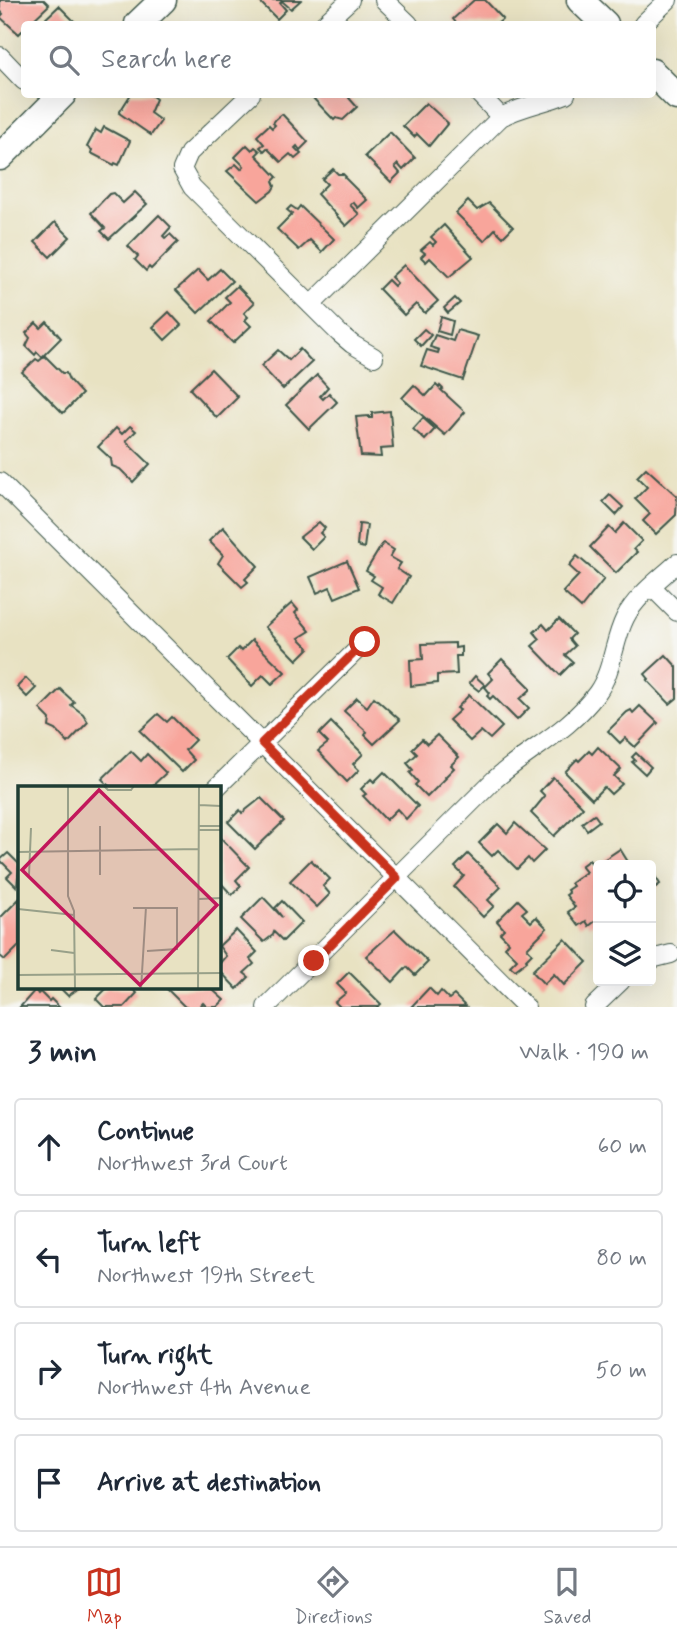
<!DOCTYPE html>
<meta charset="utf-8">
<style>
body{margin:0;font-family:Mynerve,sans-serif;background:#f6f6f7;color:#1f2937}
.controls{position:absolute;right:21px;bottom:21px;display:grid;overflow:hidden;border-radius:7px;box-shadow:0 7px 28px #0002}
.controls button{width:63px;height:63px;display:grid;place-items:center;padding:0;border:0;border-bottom:2px solid #e0e1e3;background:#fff;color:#1f2937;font:35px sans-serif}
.stop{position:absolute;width:21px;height:21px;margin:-16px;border:5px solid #c8321e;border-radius:50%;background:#fff}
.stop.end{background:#c8321e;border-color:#fff;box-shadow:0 2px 7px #0008}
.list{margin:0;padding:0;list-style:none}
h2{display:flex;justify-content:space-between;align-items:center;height:91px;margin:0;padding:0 28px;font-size:30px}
h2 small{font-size:23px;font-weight:400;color:#747a83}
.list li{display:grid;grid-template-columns:46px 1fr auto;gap:21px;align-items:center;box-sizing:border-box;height:98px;margin:0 14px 14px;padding:0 14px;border:2px solid #e0e1e3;border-radius:7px}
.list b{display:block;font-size:26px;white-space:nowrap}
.list p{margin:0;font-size:23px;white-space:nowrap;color:#747a83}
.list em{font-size:23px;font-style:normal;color:#747a83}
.icon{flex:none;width:38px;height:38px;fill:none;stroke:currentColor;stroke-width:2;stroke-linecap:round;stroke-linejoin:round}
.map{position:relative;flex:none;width:677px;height:1007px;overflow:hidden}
.search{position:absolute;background:#fff;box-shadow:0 7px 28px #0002;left:21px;right:21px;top:21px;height:77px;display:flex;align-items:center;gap:18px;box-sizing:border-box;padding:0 24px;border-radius:7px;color:#747a83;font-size:26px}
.sheet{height:539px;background:#fff}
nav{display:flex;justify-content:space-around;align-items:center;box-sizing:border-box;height:98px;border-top:2px solid #e0e1e3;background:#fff;font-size:19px;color:#747a83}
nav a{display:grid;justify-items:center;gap:4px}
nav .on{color:#c8321e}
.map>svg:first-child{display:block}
</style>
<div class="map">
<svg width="677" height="1007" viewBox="0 0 677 1007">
<rect width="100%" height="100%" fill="#f6f6f2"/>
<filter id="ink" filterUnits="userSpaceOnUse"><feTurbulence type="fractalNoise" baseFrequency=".0143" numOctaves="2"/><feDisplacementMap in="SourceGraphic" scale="14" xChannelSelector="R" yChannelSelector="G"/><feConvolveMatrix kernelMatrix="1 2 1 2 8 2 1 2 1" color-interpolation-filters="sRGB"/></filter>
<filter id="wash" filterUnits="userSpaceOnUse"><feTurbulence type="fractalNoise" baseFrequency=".00686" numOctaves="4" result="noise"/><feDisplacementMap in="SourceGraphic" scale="28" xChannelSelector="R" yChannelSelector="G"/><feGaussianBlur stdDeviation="1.57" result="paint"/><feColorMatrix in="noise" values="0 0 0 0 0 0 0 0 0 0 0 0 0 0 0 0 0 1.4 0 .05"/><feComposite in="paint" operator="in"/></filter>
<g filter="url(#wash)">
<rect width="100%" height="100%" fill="#e8e2c2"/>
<g id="blocks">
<g fill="#f8a59b">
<polygon points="0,0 44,0 49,5 29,24 24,24 24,29 19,34 0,17 3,14 0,10"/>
<polygon points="258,0 301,0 291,9 282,1 280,3 286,10 277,19"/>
<polygon points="474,0 485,0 503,19 497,24 457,24 453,19"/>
<polygon points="59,6 77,24 40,24"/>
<polygon points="131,94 153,94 152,96 156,99 150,113 161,121 151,135 119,113"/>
<polygon points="309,94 353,94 349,98 357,107 343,120 336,118 334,120"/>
<polygon points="426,103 448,123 429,146 417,134 414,137 403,126"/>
<polygon points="282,114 308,142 300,150 297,146 295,148 301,154 295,159 290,154 281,162 267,148 264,151 260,147 264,144 257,136 269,125 272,128 275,125 273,123 276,119"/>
<polygon points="104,127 130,141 119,165 115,163 114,165 91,153 92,150 87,147 96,130 101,133"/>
<polygon points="390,132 415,158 403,170 398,164 395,167 400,173 391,182 365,156"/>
<polygon points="247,145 252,150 255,147 260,151 256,155 277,177 273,181 275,186 272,191 259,201 227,171 236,164 241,169 244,166 235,157"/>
<polygon points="333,169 338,174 343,174 346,177 345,178 367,200 358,208 353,202 350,205 359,214 346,226 317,194 327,184 322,179"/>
<polygon points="135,192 147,204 109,239 101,231 105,228 91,213 109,194 113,193 123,203"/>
<polygon points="468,201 477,210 489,203 513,227 503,237 495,229 484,241 456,213"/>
<polygon points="291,206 297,210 300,206 334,239 322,252 310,240 299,250 277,229 292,214 287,210"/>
<polygon points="159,215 171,227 163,236 165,238 170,234 178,242 151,269 149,267 146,271 135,260 138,256 128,246"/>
<polygon points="55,222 70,237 50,257 35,242"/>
<polygon points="444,225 473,257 449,277 430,258 426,262 421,257 425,253 421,250 430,242 433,245 436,242 431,237"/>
<polygon points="404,265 438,301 425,313 416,304 404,315 379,289 388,280 394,286 397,283 391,277"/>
<polygon points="220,269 232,281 198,313 176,290 198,270 208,280"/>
<polygon points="237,286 254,303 244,313 248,317 245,320 251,326 233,343 211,321 230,302 225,297"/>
<polygon points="455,298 460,303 448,313 444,308"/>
<polygon points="169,312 181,325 165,340 153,327"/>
<polygon points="441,317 453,321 450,335 437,331"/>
<polygon points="47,322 61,338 42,357 37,352 35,355 26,346 30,338 26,333 36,323 41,328"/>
<polygon points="424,329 431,335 421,346 414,339"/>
<polygon points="457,330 478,336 463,380 421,366 427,350 438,353 439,350 430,347 435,335 453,341"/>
<polygon points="300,349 312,362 283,389 261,366 278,350 289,360"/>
<polygon points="45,356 62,373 66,373 69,380 82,394 63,413 22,372 36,359 39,361"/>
<polygon points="211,369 238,397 217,418 190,389"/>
<polygon points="317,375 328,387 320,396 323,399 329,393 337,402 309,429 286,405"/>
<polygon points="414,385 426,396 436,385 439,388 440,386 443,389 441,390 465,412 445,435 402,398"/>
<polygon points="390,411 393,448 380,449 381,457 361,456 356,417 369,416 369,418 372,418 372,413"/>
<polygon points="423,418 435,429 425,440 413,429"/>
<polygon points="130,426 136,431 126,441 150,464 133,482 120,469 112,466 111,459 98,447 116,428 122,434"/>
<polygon points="646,468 677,496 676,515 656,534 643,521 650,514 635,499 647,487 637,477"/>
<polygon points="610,495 623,507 616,515 603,502"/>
<polygon points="319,522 325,528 320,533 324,537 312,549 300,537"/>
<polygon points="624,523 642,541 634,549 637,552 616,573 590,547 609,527 615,533"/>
<polygon points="359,524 367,525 364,548 357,546"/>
<polygon points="223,527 258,566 245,579 248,582 242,587 218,563 223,555 209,541"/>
<polygon points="383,543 394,550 390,557 401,563 397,569 409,577 393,603 378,594 382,587 371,580 374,576 366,571"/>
<polygon points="577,556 604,579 581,608 563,592 579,575 569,566"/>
<polygon points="347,561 359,588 335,598 330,587 317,593 310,577"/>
<polygon points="292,603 298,610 295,613 310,631 299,638 309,648 297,660 265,627"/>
<polygon points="559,619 574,634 569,639 575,646 565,655 573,662 560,675 532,646 540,639 534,632 543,624 548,630"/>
<polygon points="252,640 285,672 272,684 263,675 252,686 227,659 238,648 241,651"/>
<polygon points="455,643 455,648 461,647 461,656 456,656 457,674 437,675 437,683 411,686 410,660 423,659 422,644"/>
<polygon points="666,655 677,667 677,698 670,704 647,680 649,679 645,674"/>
<polygon points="502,659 530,687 530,690 520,699 529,708 517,720 493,696 490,699 487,696 490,693 485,687 493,679 488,673"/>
<polygon points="475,676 485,685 479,691 469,683"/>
<polygon points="26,678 36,688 27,697 17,687"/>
<polygon points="60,689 74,702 71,705 83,714 88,722 68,743 56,730 49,727 50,719 40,709"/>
<polygon points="469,695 502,727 490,739 481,731 470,741 449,720 460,710 457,708"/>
<polygon points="374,697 400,720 374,744 365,735 367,732 344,711 357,698 367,707"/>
<polygon points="640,706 658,723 635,747 625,738 620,743 608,731 627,712 631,710 633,713"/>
<polygon points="158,714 167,722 172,717 195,740 185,750 194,760 182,772 140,731"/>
<polygon points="331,722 363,754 353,764 359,770 347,782 318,751 328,743 319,734"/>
<polygon points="437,735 459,757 451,765 454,768 445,777 446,778 427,797 415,785 418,782 410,773 413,770 407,763 417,754 412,749 422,739 427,744"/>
<polygon points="598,747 621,769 614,776 622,784 611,794 604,787 592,799 565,772 577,759 579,761 589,751 592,754"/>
<polygon points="131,751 141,761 147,754 166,773 150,788 111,788 102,779"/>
<polygon points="636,753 651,767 645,774 632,762 635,760 632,757"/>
<polygon points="384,772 418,806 406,819 397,809 386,820 363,796 366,794 361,789 371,779 374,782"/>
<polygon points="553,777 583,807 554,836 531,813 545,796 540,791"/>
<polygon points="261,798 284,821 255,849 228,822 240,810 242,813"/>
<polygon points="594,814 599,821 587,830 582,823"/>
<polygon points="515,823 545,850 532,863 528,858 517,869 498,850 492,856 479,843 498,824 507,833"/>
<polygon points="219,836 249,867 236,880 241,886 232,895 219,881"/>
<polygon points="620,849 630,865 609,865 605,859"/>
<polygon points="8,853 19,864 17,887 7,877 12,872 0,860"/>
<polygon points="468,854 501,887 488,900 494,906 483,917 454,887 464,876 455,867"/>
<polygon points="311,860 330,879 323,886 330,894 317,907 290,881"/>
<polygon points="589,860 598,871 598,919 589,926 586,921 579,926 568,912 575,907 566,895 569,893 567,890 573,886 571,883 586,872 581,866"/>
<polygon points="651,870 660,884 651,891"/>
<polygon points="263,897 282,917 275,908 282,901 302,922 283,941 274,932 273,935 264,942 241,919"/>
<polygon points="19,899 19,946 5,960 0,956 0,918"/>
<polygon points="518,900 527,909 522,913 531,922 536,917 547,928 527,948 532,953 526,959 527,961 515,970 510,966 517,959 505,947 509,942 500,933 504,929 497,921"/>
<polygon points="236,930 257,952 250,959 254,964 244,973 249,977 237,989 219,970 219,964 226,956 219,946"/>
<polygon points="395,930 428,962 415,975 407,967 393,982 366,956"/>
<polygon points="565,939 587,962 564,985 554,974 544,984 532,971"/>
<polygon points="349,972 381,1004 378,1007 340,1007 335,1002 346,993 337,984"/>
<polygon points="60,988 79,988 68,996"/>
<polygon points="107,988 131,988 137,993 124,1007 104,1007 96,999"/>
<polygon points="166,988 215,988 214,991 224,1000 217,1007 207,1007 203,1003 201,1005 203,1007 185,1007"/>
<polygon points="429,988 437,996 441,991 449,999 454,995 466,1007 411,1007"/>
<polygon points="35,990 38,994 40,992 49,1001 51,999 59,1007 20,1007"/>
</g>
</g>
</g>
<g filter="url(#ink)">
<use href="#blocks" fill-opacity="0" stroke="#3d5649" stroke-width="2"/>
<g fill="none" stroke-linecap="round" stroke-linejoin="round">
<g stroke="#3d5649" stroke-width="20">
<g id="street">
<polyline points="384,0 409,24"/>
<polyline points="324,24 350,0"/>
<polyline points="643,24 668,0"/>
<polyline points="0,56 24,81"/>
<polyline points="251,94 189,153 182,169 192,187 339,333 352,344 374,357"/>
<polyline points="479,94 501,117"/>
<path d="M 311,305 L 501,117 C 522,106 544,103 566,94"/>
<polyline points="0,482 526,1007"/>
<polyline points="652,587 677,612"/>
<polyline points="216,788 365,642"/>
<polyline points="651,959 671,954"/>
<path d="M 266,1007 L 494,780 C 529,749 568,732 597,693 C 613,671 613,642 625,618 C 636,596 660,579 677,563"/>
<polyline points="594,1007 621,981"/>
</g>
</g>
<g stroke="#3d5649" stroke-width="29">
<g id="secondary">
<polyline points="580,0 605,24"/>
<polyline points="138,24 163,0"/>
<polyline points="652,72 677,97"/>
<polyline points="0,157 63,94"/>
</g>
</g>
<use href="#street" stroke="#fff" stroke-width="18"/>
<use href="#secondary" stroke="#fff" stroke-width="26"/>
</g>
</g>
<g fill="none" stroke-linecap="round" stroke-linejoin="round" filter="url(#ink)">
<polyline stroke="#c8321e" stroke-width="9" points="314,961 397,878 262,743 365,642"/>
</g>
<g transform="translate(18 786)">
<rect width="203" height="203" fill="#e8e2c2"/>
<path fill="none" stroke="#98a089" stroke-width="2" d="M 50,0 L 50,110 L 56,125 L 57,203M 86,0 L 90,4 L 113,4 L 116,0M 181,19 L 203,20M 82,40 L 82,89M 181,40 L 203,40M 181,44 L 203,44M 0,66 L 181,63M 11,89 L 13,42M 181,113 L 203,112M 115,122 L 159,122 L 159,163 L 129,165M 0,123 L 56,129M 33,164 L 56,167M 0,189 L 203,187M 123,203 L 128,121M 180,203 L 181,0"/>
<path fill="#c2185b" fill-opacity="0.15" stroke="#c2185b" stroke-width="3.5" d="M 81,4 L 199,119 L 122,199 L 4,84 Z"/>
<rect width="203" height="203" fill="none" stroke="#1f3d34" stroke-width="3.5"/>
</g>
</svg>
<div class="controls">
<button><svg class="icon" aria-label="locate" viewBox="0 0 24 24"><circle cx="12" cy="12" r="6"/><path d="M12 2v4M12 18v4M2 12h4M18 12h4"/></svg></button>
<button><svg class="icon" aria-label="layers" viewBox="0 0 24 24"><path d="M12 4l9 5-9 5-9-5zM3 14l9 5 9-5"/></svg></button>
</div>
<div class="stop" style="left:365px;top:642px"></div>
<div class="stop end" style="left:314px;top:961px"></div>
<div class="search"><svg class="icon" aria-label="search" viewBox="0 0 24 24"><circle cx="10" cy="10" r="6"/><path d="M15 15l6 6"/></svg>Search here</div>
</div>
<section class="sheet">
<h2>3 min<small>Walk · 190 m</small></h2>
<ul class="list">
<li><svg class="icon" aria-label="ahead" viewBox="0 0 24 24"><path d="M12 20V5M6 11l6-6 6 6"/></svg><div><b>Continue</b><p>Northwest 3rd Court</p></div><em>60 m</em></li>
<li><svg class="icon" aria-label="left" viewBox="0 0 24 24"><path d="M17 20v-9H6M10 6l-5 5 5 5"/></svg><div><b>Turn left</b><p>Northwest 19th Street</p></div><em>80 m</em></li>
<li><svg class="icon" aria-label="right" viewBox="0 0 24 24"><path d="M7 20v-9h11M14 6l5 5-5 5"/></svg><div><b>Turn right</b><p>Northwest 4th Avenue</p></div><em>50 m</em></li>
<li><svg class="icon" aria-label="arrive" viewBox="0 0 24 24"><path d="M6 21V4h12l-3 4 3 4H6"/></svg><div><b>Arrive at destination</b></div></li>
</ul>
</section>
<nav>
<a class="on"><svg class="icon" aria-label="map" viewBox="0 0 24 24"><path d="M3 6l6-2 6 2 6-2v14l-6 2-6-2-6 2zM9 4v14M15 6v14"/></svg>Map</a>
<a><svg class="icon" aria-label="directions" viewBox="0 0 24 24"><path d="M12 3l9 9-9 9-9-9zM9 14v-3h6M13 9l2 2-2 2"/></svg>Directions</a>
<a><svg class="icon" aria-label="saved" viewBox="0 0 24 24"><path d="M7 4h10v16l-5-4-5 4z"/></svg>Saved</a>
</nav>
